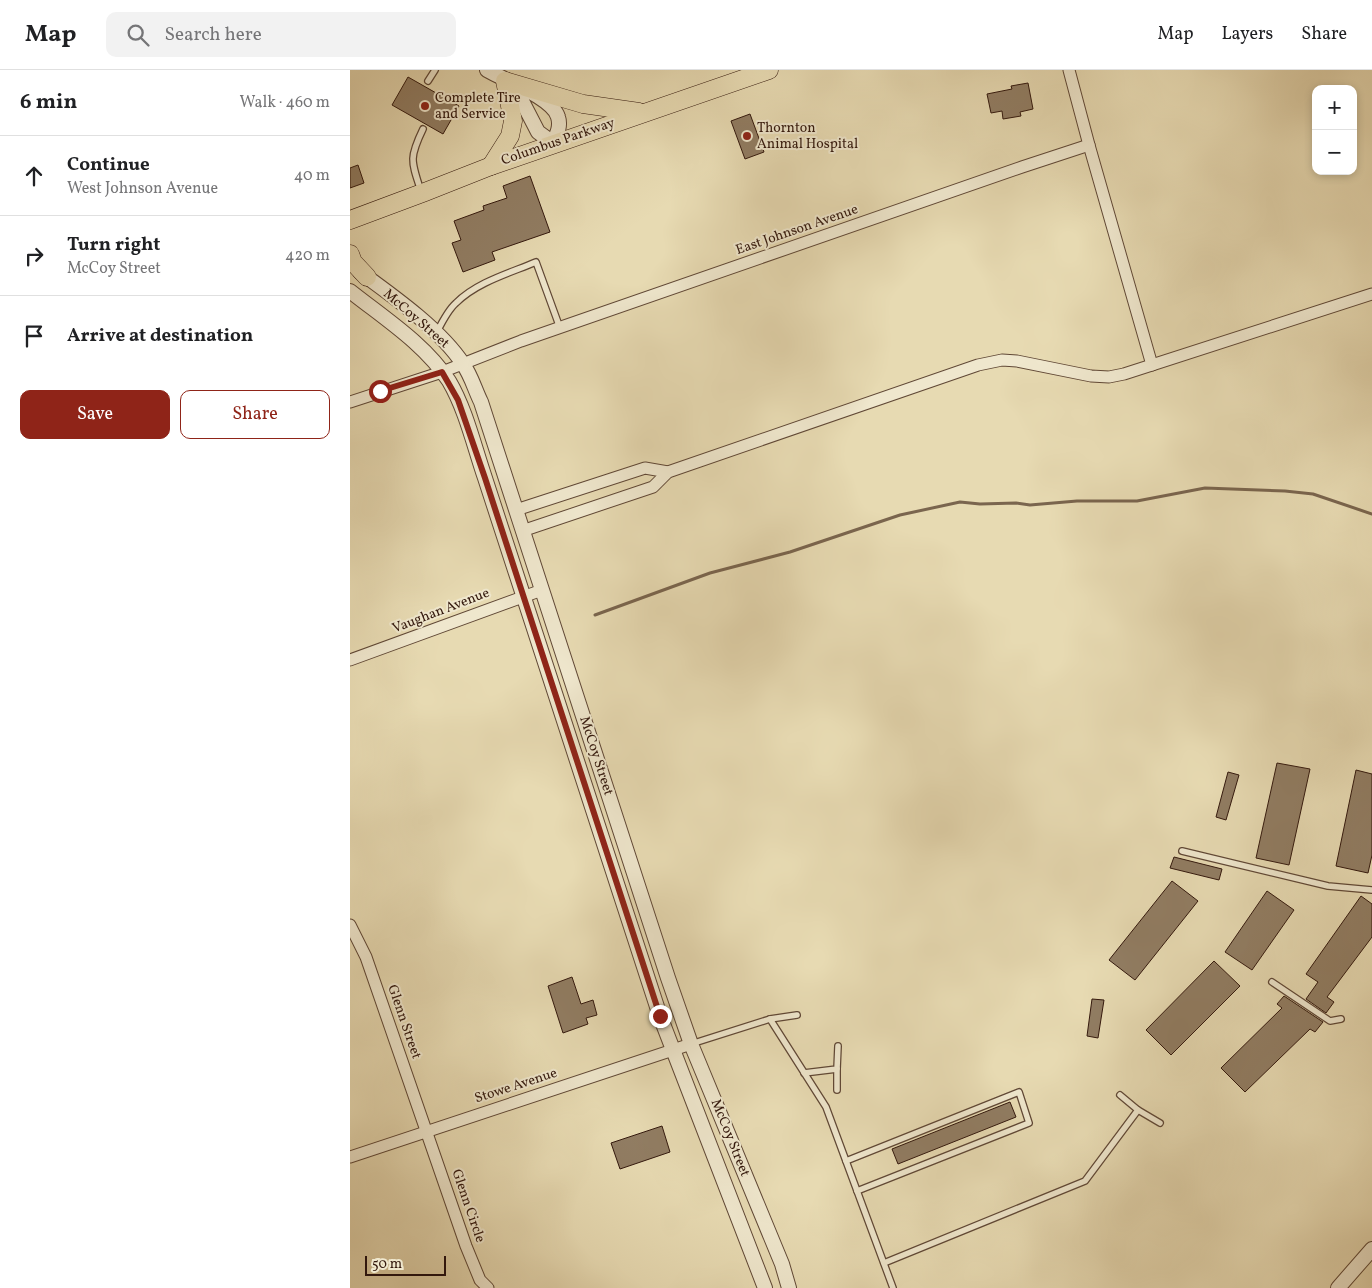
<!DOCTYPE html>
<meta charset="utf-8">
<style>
body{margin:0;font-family:Vollkorn,serif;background:#f2f2f2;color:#202124}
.controls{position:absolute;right:15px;top:15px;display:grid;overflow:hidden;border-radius:10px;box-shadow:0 2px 8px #0003}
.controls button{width:45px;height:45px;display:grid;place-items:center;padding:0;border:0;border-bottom:1px solid #e0e0e0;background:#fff;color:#202124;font:25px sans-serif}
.scale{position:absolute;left:15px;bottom:12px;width:81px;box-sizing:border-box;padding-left:5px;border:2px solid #33180d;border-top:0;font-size:14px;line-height:18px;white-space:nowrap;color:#33180d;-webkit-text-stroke:4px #efe7cd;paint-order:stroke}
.stop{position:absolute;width:15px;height:15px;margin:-11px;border:4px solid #8f2418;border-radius:50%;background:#fff}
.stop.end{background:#8f2418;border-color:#fff;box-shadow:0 1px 5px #0008}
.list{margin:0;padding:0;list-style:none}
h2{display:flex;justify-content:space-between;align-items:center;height:65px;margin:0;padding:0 20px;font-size:21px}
h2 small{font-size:16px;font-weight:400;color:#757577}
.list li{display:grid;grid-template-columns:32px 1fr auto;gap:15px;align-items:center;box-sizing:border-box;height:80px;padding:0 20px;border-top:1px solid #e0e0e0}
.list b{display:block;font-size:19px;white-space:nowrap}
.list p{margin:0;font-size:16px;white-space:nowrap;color:#757577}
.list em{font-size:16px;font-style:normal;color:#757577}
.actions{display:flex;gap:10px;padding:15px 20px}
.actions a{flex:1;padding:11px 0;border:1px solid #8f2418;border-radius:10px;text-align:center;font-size:18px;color:#8f2418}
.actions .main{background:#8f2418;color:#fff}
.icon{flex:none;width:28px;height:28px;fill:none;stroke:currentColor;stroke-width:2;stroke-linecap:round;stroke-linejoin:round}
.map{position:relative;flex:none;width:1022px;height:1218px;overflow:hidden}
header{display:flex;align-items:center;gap:30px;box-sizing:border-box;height:70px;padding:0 25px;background:#fff;border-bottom:1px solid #e0e0e0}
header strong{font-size:24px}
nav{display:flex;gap:28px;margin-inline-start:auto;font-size:18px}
.search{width:350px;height:45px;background:#f2f2f2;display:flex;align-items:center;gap:12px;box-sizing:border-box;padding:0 18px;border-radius:10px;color:#757577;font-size:19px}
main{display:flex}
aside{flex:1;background:#fff}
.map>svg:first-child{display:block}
</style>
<header>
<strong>Map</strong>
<div class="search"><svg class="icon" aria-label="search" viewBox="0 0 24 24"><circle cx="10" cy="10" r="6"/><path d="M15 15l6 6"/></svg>Search here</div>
<nav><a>Map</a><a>Layers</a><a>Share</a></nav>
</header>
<main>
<aside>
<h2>6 min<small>Walk · 460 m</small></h2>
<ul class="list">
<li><svg class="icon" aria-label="ahead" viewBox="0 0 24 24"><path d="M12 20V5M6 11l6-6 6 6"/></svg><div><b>Continue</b><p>West Johnson Avenue</p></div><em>40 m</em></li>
<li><svg class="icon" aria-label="right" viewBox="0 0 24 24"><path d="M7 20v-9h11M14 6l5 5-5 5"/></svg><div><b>Turn right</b><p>McCoy Street</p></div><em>420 m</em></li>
<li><svg class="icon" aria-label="arrive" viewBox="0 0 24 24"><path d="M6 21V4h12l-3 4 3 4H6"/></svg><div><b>Arrive at destination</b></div></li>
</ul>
<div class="actions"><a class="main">Save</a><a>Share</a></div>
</aside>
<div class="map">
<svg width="1022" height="1218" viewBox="0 0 1022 1218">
<rect width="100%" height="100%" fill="#e7dab2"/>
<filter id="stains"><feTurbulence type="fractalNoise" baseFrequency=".004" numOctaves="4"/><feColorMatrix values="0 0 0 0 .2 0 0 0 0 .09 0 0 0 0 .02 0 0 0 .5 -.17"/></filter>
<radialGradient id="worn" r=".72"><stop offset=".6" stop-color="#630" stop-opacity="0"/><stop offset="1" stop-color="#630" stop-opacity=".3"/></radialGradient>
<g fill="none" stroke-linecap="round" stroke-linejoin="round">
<polyline stroke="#7a654e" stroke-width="3" points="245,545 360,503 440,482 550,445 610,432 630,434 666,433 680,435 727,431 787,431 855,418 935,421 963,424 1022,444"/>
</g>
<g fill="#917d63" stroke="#33180d">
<polygon points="58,7 109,36 93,64 42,35"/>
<polygon points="678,13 683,39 670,42 671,46 653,49 652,41 641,43 637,24 662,19 661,16"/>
<polygon points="400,44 414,82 395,89 381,51"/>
<polygon points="8,95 14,113 0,118 0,98"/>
<polygon points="180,106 200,162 142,182 145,190 113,202 102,173 111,170 104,151 134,140 133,136 157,128 153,116"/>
<polygon points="927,693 960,699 939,795 906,788"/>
<polygon points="1006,700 1022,704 1022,785 1018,803 986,796"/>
<polygon points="878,702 889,705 876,750 866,747"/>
<polygon points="824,787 872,799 869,810 820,798"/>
<polygon points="822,811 848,831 785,910 759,890"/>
<polygon points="917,821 944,840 902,900 875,882"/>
<polygon points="1011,826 1022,834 1022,867 977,927 984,932 976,943 956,929 968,912 956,904"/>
<polygon points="864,891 890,916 821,985 796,960"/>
<polygon points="222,907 231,934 243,930 247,945 236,948 238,954 213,963 198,916"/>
<polygon points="934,926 973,952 965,962 960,959 895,1022 871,998 932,938 927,934"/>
<polygon points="742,929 754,930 748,968 737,966"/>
<polygon points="660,1032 666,1047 548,1094 542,1079"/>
<polygon points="312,1056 320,1082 270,1099 261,1073"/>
</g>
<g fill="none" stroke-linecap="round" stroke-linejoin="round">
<g stroke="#604836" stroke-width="8">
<g id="service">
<polyline points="78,11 85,0"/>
<path d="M 71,121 C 61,91 59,88 73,59"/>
<path d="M 87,262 C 92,252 98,240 106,233 C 127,212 160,203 186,192 L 210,258"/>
<polyline points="832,781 978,816 1022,820"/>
<polyline points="922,912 980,951 991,949"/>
<polyline points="420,949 447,945"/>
<polyline points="341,974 420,949 476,1037 543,1218"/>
<polyline points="454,1003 487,999 488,976"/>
<polyline points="487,1020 487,999"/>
<polyline points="788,1040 810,1053"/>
<polyline points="496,1091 669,1022 679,1053 507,1121"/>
<polyline points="534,1193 735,1111 788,1040 770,1025"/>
</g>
</g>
<g stroke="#604836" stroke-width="13">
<g id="minor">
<polyline points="739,75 802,295"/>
<polyline points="0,332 92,302 171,271 672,97 739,75 719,0"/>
<polyline points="166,440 295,398 318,402"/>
<polyline points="172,461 303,417 318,402 628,295 652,290 667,291 741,306 759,307 774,304 1022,224"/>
<polyline points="0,590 192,520"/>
<polyline points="0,855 16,887 116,1176 130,1210 138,1218"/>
<polyline points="0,1087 341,974"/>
</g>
</g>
<g stroke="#604836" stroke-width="16">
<g id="tertiary">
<path d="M 137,0 C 154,10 203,28 208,47 C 211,56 207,64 203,73 L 188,62 L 173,33 L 156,11"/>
<path d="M 10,202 C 43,226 91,260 113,294 C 121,305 125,320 131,332 L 318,908 L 341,974 L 432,1194 L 439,1218"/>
<path d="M 0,221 C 34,248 75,274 99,311 C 116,340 124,376 135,408 L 310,946 L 415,1218"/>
<polyline points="988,1218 1022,1179"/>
</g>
</g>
<g stroke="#33180d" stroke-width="19">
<g id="primary">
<polyline points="141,96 160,66 163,51 155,11 233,34 289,42"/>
<polyline points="0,150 75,122 141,96 419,0"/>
<polyline points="0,184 3,192 17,207"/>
</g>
</g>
<use href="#service" stroke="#efe7cd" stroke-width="5.5"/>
<use href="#minor" stroke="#efe7cd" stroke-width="11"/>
<use href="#tertiary" stroke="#efe7cd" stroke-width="14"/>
<use href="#primary" stroke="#e7dab2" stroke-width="18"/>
</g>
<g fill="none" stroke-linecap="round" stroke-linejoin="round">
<polyline stroke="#8f2418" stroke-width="6" points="30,321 92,302 108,330 135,408 310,946"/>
</g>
<g fill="#8f2418" stroke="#efe7cd" stroke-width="2">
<circle cx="75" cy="36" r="5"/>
<circle cx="397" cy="66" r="5"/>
</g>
<g text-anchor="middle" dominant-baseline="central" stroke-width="4" stroke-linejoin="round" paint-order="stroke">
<g font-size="14" fill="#33180d" stroke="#efe7cd" text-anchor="start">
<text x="85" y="28">Complete Tire<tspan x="85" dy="16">and Service</tspan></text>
<text x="407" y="58">Thornton<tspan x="407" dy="16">Animal Hospital</tspan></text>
</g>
<g font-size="14" fill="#33180d" stroke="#efe7cd">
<text transform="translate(208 72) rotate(-19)">Columbus Parkway</text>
<text transform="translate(447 160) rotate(-19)">East Johnson Avenue</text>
<text transform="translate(66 249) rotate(41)">McCoy Street</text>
<text transform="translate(91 541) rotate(-21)">Vaughan Avenue</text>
<text transform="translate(246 686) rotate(72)">McCoy Street</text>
<text transform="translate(54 952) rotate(71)">Glenn Street</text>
<text transform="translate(166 1016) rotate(-18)">Stowe Avenue</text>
<text transform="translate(380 1068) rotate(68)">McCoy Street</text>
<text transform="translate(118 1136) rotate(71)">Glenn Circle</text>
</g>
</g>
<rect width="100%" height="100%" filter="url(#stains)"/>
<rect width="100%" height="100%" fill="url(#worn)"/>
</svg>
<div class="controls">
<button>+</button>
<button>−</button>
</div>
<div class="scale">50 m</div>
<div class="stop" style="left:30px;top:321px"></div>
<div class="stop end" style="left:310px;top:946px"></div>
</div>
</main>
